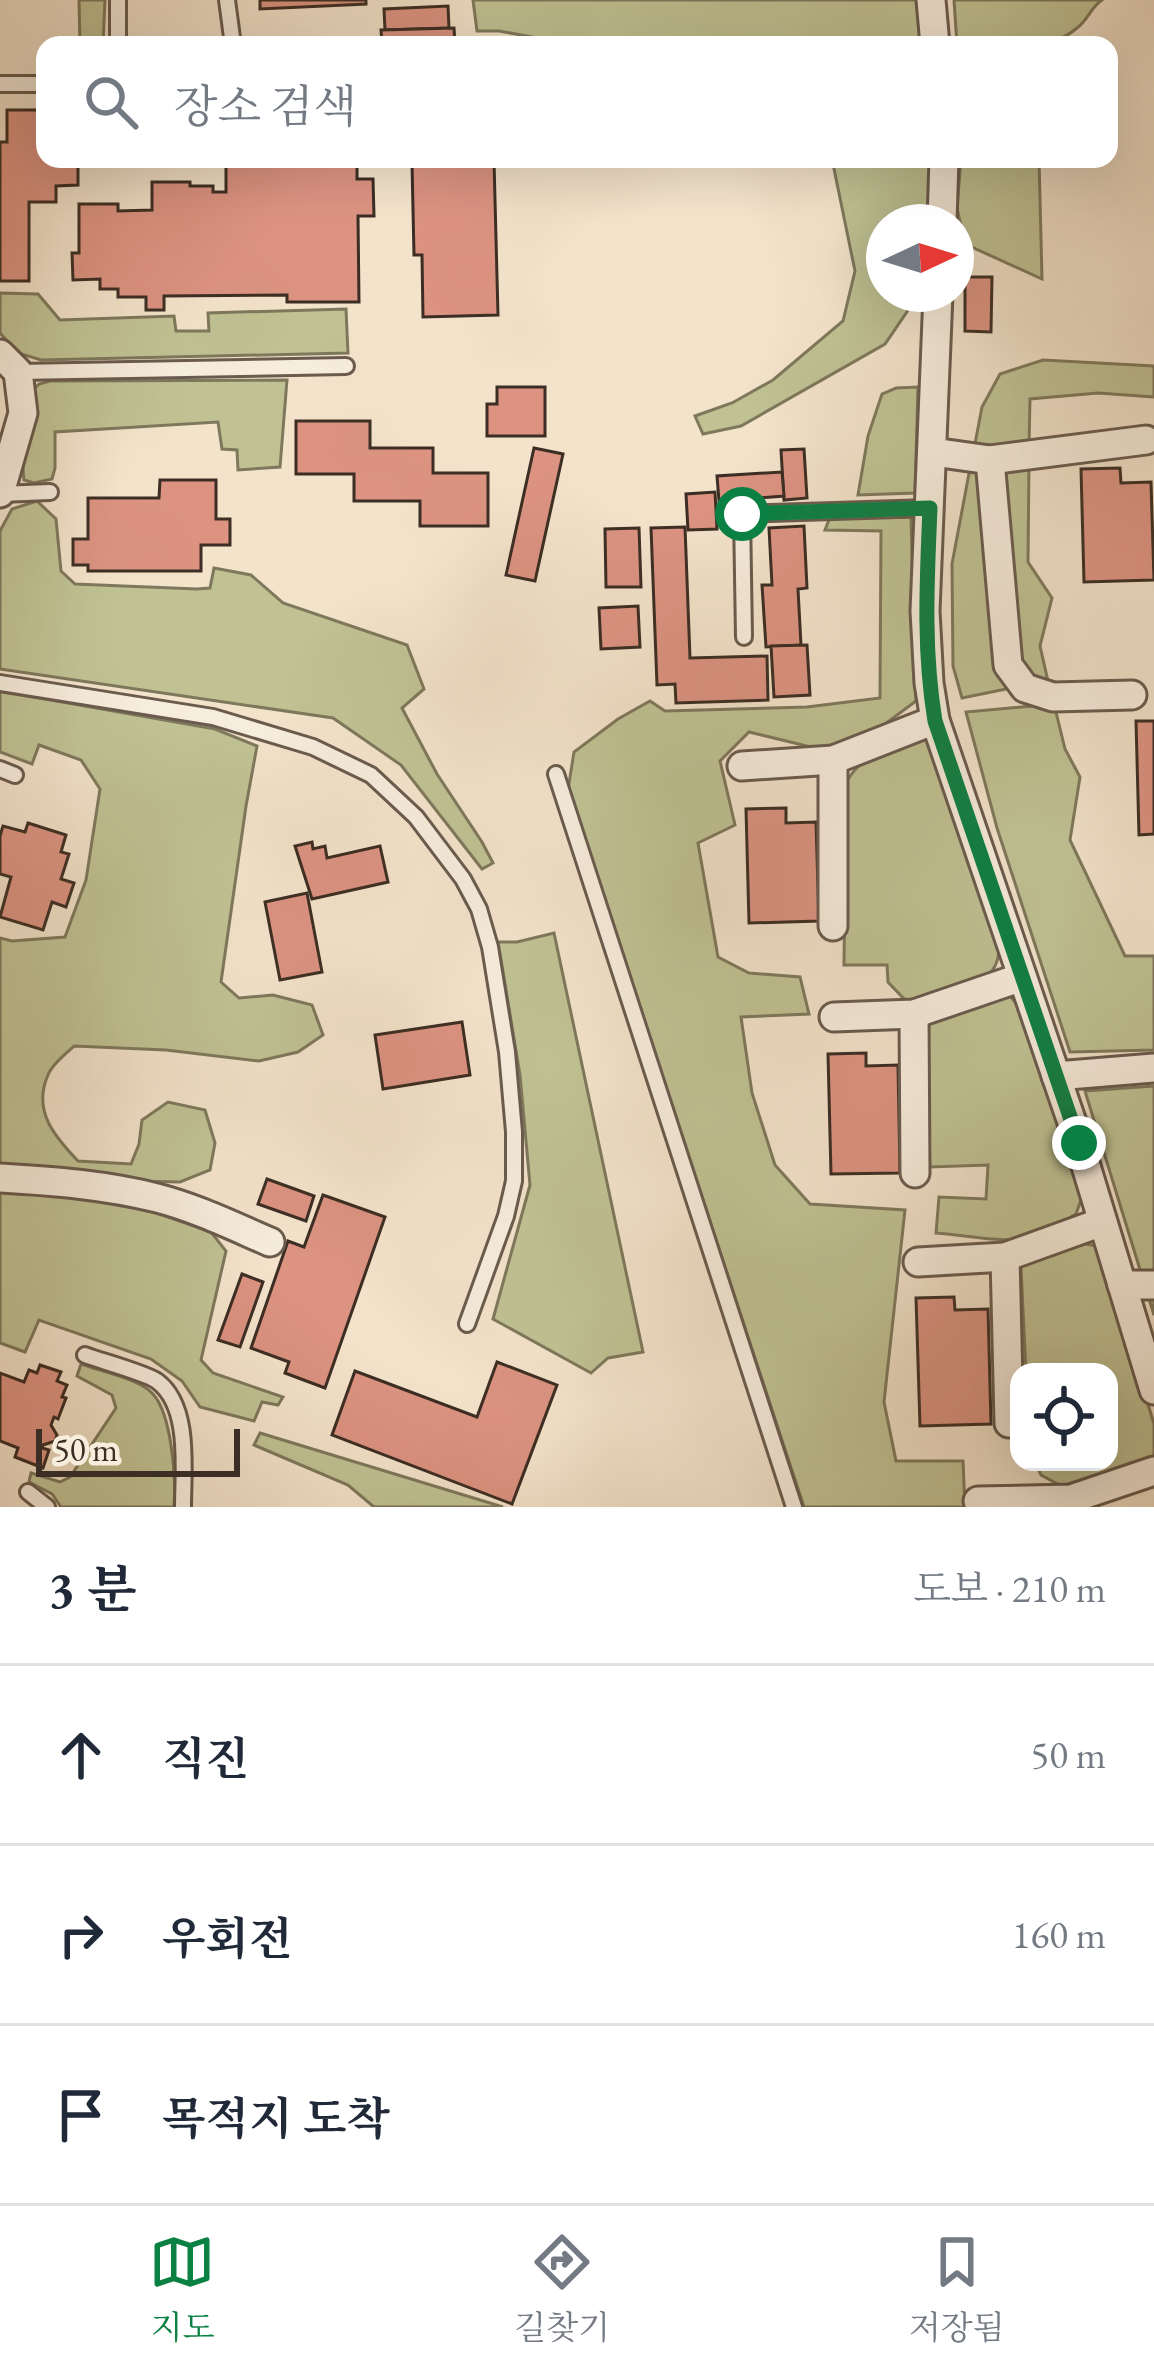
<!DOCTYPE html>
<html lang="ko">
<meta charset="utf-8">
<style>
body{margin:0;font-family:"EB Garamond","Noto Serif KR",serif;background:#f6f6f7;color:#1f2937}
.controls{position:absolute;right:36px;bottom:36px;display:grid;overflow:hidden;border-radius:24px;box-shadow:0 12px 48px #0002}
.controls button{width:108px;height:108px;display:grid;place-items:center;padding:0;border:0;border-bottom:3px solid #e0e1e3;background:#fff;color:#1f2937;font:60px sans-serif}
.compass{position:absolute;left:866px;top:204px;width:108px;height:108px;border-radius:50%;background:#fff;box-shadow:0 12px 48px #0002;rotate:86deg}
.scale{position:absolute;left:36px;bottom:30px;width:204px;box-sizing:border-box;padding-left:12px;border:6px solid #3c2e24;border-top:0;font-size:33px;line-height:42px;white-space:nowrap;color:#3c2e24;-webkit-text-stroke:9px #f7eddd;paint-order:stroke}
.stop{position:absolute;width:36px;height:36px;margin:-27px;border:9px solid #0b8043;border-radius:50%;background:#fff}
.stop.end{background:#0b8043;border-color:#fff;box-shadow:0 3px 12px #0008}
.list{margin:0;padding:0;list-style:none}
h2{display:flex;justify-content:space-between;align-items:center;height:156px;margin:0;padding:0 48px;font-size:51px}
h2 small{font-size:39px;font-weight:400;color:#747a83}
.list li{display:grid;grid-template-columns:78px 1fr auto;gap:36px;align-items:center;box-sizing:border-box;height:180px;padding:0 48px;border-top:3px solid #e0e1e3}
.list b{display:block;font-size:45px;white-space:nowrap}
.list em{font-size:39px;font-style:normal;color:#747a83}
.icon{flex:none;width:66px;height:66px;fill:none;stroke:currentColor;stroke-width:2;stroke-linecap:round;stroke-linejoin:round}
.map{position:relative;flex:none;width:1154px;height:1507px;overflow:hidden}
.search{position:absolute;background:#fff;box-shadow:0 12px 48px #0002;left:36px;right:36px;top:36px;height:132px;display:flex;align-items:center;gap:30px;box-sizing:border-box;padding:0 42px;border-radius:24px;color:#747a83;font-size:45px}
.sheet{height:696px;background:#fff}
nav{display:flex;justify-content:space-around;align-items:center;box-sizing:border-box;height:168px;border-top:3px solid #e0e1e3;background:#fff;font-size:33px;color:#747a83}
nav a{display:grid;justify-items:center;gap:6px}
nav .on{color:#0b8043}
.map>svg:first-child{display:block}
</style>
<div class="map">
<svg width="1154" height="1507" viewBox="0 0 1154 1507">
<rect width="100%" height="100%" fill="#f3e3cb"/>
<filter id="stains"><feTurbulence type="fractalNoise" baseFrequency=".00167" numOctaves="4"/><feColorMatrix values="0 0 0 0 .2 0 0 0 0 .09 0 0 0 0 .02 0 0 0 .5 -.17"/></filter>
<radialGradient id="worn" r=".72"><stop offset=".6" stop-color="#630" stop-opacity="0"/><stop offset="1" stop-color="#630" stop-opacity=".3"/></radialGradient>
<g fill="#c0c294" stroke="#7e785c" stroke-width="3">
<polygon points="79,0 105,0 103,45 80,45"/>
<polygon points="473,0 917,0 922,45 543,45 538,38 499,31 477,31"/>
<path d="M 954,0 L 1102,0 C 1091,7 1088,20 1077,28 C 1046,55 997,45 957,45 Z"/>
<polygon points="832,159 932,159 932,192 928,222 884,222 884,294 918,294 917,297 885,344 741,426 703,434 695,416 732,403 773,380 843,321 855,271"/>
<polygon points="961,159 1039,159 1042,279 965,244 957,208"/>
<polygon points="0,293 38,294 60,320 174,316 176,331 209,331 208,313 346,309 348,353 41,360 18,353 0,333"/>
<polygon points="1043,360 1154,366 1154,397 1098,393 1030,399 1029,447 974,449 982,407 1000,374"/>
<path d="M 287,380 L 280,467 L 238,470 L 237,450 L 222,449 L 218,422 L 55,432 L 55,468 L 52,479 L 34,483 L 24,480 C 20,455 30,418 32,391 L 39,384 L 50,381 Z"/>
<polygon points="918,387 915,493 858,495 868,436 882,394 896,388"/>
<polygon points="1029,462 1028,562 1052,598 1040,646 1050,690 1028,681 1015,660 998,468"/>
<polygon points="971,463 985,467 1011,688 962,698 953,666 952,564"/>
<polygon points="37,501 56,519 61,571 75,584 197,589 210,588 214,568 251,575 283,603 407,645 424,689 402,708 437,774 482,842 493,863 482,869 401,765 333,718 0,669 0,531 12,509"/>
<polygon points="830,517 911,517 916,701 873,733 827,751 749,732 720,761 735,825 698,843 718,957 749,973 800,977 809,1014 741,1017 752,1093 775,1165 810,1204 905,1210 884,1402 896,1461 963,1461 965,1507 804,1507 568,790 574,752 618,719 650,701 665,711 807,707 880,698 881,531 825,530"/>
<path d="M 0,691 L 215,729 L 257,746 L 246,806 L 221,982 L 239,998 L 273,995 L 312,1005 L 323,1035 L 298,1052 L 259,1061 L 166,1050 L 74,1046 C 66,1054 52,1064 48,1075 C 32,1111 55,1137 78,1161 L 131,1164 L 139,1144 L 142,1120 L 168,1102 L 205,1110 L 215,1143 L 210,1170 L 180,1182 L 129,1181 L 0,1163 L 0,938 L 12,941 L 65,937 L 86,880 L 100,789 L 81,760 L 39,745 L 32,764 L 0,752 Z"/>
<polygon points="1054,704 1065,749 1080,777 1070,840 1125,956 1154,956 1154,1050 1070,1052 997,828 966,712"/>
<path d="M 924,736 L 933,741 L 998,931 C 999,945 1001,959 992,971 C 975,993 932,996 907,1002 L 888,982 L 887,965 L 844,965 L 846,783 C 862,752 893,748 924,736 Z"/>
<polygon points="554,933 643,1352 608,1358 591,1373 493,1319 530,1185 520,1075 498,942 517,942"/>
<path d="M 997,997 L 1011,997 L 1023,1012 L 1078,1179 L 1081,1200 L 1076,1214 C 1065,1220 1054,1228 1042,1233 C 1009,1247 970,1235 936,1233 L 939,1197 L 986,1199 L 988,1165 L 930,1167 L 923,1057 L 926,1029 L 935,1015 Z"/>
<polygon points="1154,1086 1154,1315 1085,1091"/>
<polygon points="0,1187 123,1201 211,1232 226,1251 201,1360 213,1373 283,1397 278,1405 262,1402 254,1421 200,1407 182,1381 151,1359 39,1320 25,1352 0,1343"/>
<polygon points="1082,1243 1100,1247 1154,1424 1154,1460 1061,1486 1041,1475 1035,1462 1109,1462 1109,1372 1026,1372 1021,1268 1024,1260"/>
<path d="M 81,1364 C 100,1371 140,1379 153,1394 C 172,1415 176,1479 174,1507 L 61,1507 L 52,1494 L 29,1482 L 31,1473 L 60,1482 L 70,1477 L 116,1408 L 112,1395 L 77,1376 Z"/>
<polygon points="260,1433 503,1507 374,1507 348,1485 254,1445"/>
</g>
<g fill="#dc9382" stroke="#3c2e24" stroke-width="3">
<polygon points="260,0 366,0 366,4 260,9"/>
<polygon points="448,6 449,28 385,30 384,9"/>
<polygon points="454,28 455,45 382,45 381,30"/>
<polygon points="7,110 43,110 45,159 78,162 78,185 56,186 56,202 29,202 29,281 0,281 0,142 7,142"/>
<polygon points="226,159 263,159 263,163 300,163 300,159 357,159 357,179 373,179 374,216 358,216 359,302 287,302 287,295 164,296 164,310 146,310 146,297 118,297 118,289 100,289 100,279 73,280 72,253 79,253 79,204 118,204 118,211 152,210 152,182 190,182 190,186 213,186 213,192 226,192"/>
<polygon points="494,161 498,315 423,317 422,255 414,255 412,163"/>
<polygon points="965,277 992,277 991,332 965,331"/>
<polygon points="497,387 545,387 545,436 487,436 487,404 497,404"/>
<polygon points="296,421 370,421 370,448 433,448 433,473 488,473 488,526 420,526 420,501 354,501 354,474 296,474"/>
<polygon points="534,448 563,454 535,581 506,575"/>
<polygon points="804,449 807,498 784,500 781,450"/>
<polygon points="1120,468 1121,483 1151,482 1154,580 1084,582 1081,469"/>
<polygon points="782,472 784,496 719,501 717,476"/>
<polygon points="160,480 216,480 216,519 230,519 230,545 201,545 201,571 88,571 88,565 73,565 73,539 88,539 88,498 159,498"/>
<polygon points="715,492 717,529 688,530 686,494"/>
<polygon points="804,526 807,588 798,589 801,645 766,647 762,585 772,585 769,528"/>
<polygon points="685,527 690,658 767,656 768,700 676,703 675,684 657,685 651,528"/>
<polygon points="639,528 641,587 606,587 605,529"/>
<polygon points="638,606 640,647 601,649 599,608"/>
<polygon points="807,645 810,695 774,697 771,646"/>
<polygon points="1136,721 1154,721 1154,834 1139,835"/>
<polygon points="786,808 786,823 816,822 819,921 749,923 746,809"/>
<polygon points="28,823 66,835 61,852 69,854 61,879 74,883 66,907 52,902 43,930 0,917 11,877 0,874 0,836 3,826 25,832"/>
<polygon points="312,842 313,849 325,846 327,858 380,846 388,882 312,899 295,846"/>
<polygon points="307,893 322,972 280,980 265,902"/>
<polygon points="462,1022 470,1075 383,1089 375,1035"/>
<polygon points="866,1053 866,1066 898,1065 900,1173 831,1174 828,1054"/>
<polygon points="267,1179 314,1196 306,1221 258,1204"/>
<polygon points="323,1195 385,1217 325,1388 285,1373 289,1362 251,1348 288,1241 304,1247"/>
<polygon points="242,1274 263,1282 240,1347 218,1340"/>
<polygon points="954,1297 955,1310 988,1309 991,1424 920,1426 916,1298"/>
<polygon points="497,1362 557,1385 512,1504 332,1435 355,1371 477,1417"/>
<polygon points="40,1365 61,1372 57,1381 67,1385 62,1397 66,1398 58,1419 54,1417 51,1425 57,1435 55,1441 43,1445 42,1448 49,1450 43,1468 15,1457 18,1448 0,1441 0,1373 24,1382 29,1370 37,1373"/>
</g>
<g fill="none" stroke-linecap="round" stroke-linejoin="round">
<g stroke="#6a5b4e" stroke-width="20">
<g id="service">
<polyline points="227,0 233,45"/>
<polyline points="118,45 118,0"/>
<polyline points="0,84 45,84"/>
<polyline points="18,372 346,366"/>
<polyline points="0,494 50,492"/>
<polyline points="744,637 742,514 930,508"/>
<polyline points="0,683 213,717 313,747 371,775 416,817 463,879 479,909 490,947 507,1052 514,1132 514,1181 506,1216 467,1324"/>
<polyline points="0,769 15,775"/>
<polyline points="556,774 794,1507"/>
<path d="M 85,1355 C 101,1361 146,1373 157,1381 C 191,1406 183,1470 183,1507"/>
<polyline points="28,1492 47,1507"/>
</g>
</g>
<g stroke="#6a5b4e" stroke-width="33">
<g id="minor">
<polyline points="931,0 935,45"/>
<polyline points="942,222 944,159"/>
<polyline points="938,294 925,611 929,683 935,720 1079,1143 1154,1390"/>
<polyline points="0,354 18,372 23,413 0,493"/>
<polyline points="933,452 990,460 1146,440"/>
<polyline points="990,460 1008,665 1025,688 1053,697 1132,695"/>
<polyline points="833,760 833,926"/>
<polyline points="742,766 833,760 935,720"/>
<polyline points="914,1014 915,1173"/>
<polyline points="834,1017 914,1014 1022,977"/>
<polyline points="1056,1076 1154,1068"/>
<path d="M 0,1178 C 53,1181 105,1185 157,1198 C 196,1208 233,1226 270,1242"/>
<polyline points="1005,1257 1009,1423"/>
<polyline points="918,1262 1005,1257 1102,1222"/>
<polyline points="1122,1285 1154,1285"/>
<polyline points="978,1501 1071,1499 1154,1471"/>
</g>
</g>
<use href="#service" stroke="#f7eddd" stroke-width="14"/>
<use href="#minor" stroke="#f7eddd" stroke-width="27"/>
</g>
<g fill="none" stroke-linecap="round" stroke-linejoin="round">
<path stroke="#0b8043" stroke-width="15" d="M 742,514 L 930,508 C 927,580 923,649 935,721 L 1079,1143"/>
</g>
<rect width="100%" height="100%" filter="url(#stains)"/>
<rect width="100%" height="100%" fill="url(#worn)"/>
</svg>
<div class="controls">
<button><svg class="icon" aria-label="locate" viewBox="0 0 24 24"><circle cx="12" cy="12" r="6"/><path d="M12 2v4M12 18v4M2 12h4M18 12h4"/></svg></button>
</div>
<svg class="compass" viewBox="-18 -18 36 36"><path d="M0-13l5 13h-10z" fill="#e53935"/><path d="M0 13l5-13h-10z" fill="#747a83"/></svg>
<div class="scale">50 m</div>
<div class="stop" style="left:742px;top:514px"></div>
<div class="stop end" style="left:1079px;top:1143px"></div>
<div class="search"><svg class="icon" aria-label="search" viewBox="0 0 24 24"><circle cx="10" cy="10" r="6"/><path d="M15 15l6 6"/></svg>장소 검색</div>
</div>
<section class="sheet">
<h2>3 분<small>도보 · 210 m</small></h2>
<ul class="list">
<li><svg class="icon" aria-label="ahead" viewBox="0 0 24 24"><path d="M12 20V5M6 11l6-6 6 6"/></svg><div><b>직진</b></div><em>50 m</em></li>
<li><svg class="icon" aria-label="right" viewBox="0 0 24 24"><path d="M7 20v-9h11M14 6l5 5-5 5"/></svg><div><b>우회전</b></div><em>160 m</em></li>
<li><svg class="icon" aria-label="arrive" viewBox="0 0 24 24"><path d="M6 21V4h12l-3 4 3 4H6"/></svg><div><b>목적지 도착</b></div></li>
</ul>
</section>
<nav>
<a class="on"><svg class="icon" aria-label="map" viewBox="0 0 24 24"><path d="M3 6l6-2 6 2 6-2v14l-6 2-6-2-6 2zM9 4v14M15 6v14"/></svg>지도</a>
<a><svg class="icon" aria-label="directions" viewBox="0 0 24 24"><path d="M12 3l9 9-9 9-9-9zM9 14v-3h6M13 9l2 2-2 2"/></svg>길찾기</a>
<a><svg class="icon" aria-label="saved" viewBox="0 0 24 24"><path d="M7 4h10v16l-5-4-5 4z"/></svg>저장됨</a>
</nav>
